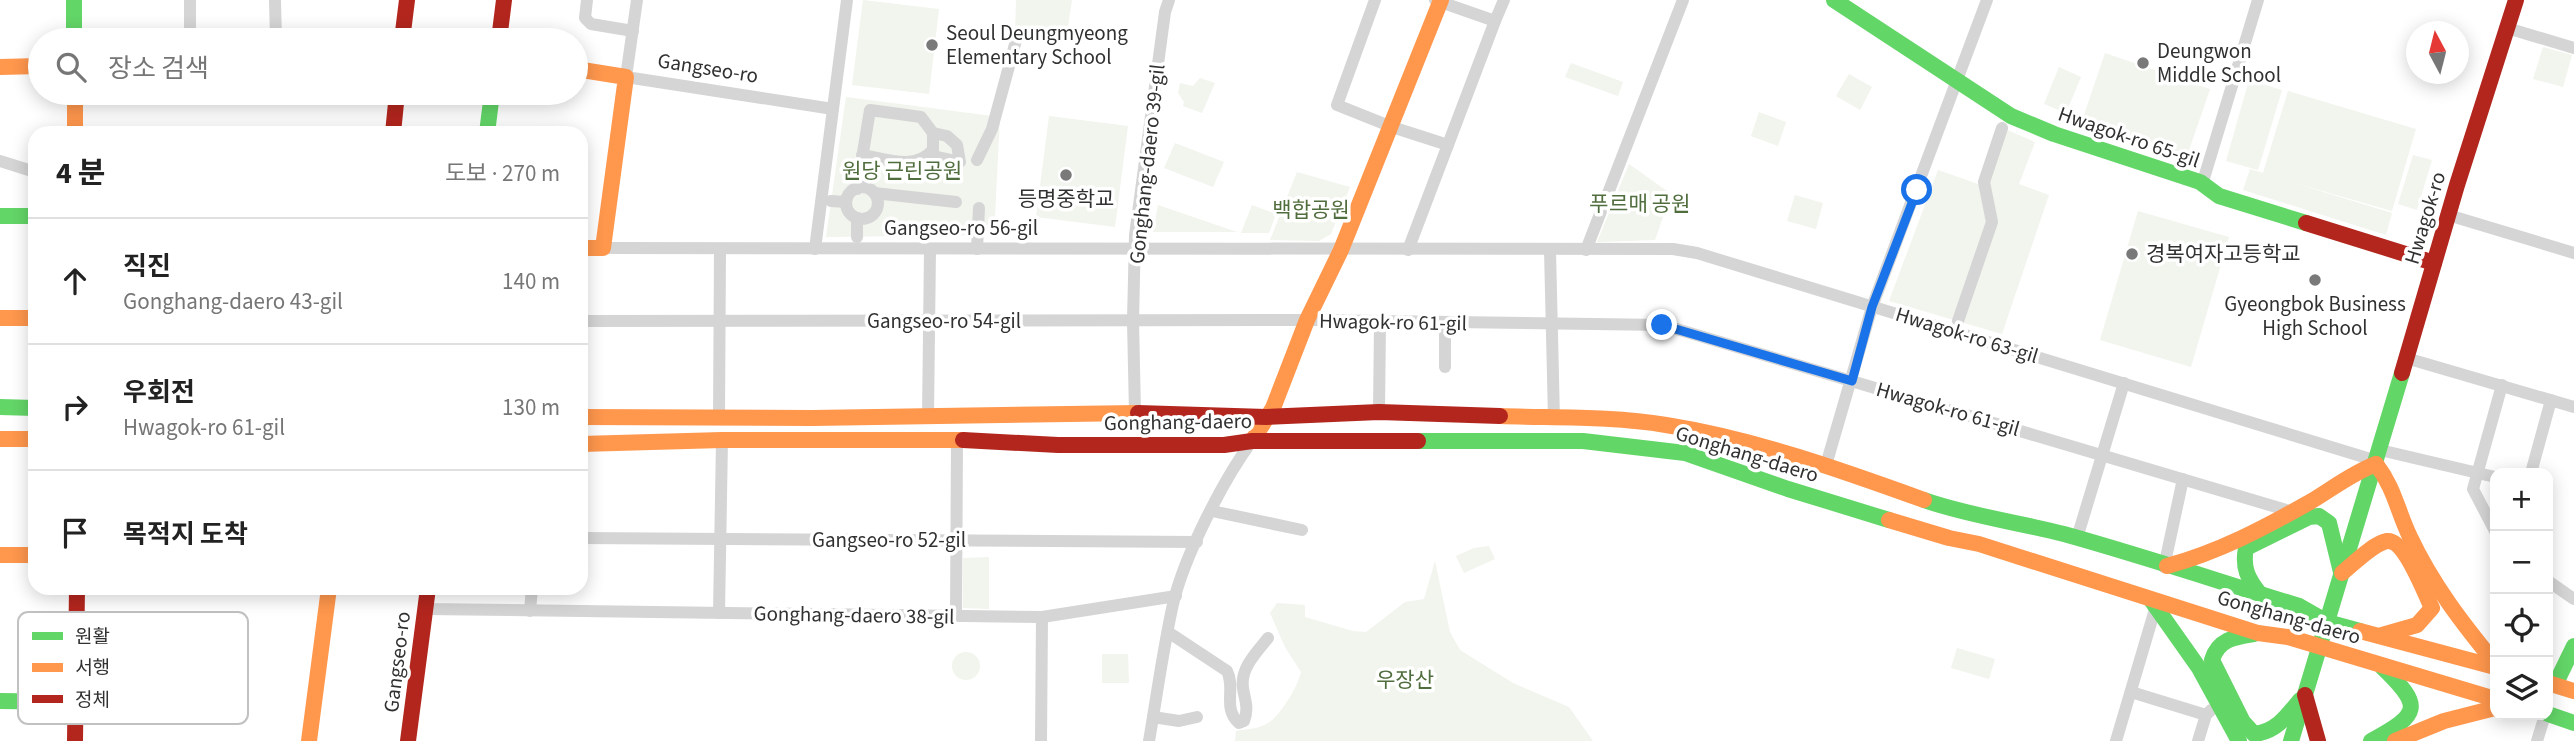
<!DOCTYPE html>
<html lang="ko">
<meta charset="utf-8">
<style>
body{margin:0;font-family:"Source Sans 3","Noto Sans KR",sans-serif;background:#f6f6f6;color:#222}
.controls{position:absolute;right:21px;bottom:21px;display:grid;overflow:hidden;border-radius:14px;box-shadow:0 4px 18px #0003}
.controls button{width:63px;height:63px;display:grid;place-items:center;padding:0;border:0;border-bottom:2px solid #e0e0e0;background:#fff;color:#222;font:35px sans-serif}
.compass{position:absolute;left:2406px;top:21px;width:63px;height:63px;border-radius:50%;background:#fff;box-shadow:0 4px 18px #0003;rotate:353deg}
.stop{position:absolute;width:21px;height:21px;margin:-16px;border:5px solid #1a73e8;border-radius:50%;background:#fff}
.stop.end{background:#1a73e8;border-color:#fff;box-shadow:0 2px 7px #0008}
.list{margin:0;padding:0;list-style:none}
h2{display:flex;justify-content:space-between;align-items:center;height:91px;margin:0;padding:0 28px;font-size:30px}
h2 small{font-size:23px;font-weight:400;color:#767676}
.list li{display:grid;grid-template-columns:46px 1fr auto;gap:21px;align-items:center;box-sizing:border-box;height:126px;padding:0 28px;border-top:2px solid #e0e0e0}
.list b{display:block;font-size:26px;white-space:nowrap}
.list p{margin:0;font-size:23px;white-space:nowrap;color:#767676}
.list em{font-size:23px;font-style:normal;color:#767676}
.icon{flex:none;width:38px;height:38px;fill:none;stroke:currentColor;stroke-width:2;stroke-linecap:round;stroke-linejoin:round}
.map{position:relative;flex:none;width:2574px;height:741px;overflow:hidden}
.search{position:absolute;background:#fff;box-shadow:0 4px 18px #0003;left:28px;top:28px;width:560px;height:77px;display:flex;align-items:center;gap:18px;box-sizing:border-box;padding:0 24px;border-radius:38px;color:#767676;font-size:26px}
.panel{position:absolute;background:#fff;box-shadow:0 4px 18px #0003;left:28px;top:126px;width:560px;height:469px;border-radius:21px}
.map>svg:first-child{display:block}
</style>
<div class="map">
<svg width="2574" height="741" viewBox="0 0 2574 741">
<rect width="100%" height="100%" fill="#fff"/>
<g fill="#f1f5ed">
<polygon points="863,0 939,9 929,94 852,85"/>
<polygon points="1016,0 1072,0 1066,39 1015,33"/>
<polygon points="2543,47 2572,55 2563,87 2533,79"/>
<polygon points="2105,53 2210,89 2187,156 2082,121"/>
<polygon points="1571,63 1623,82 1618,96 1565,77"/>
<polygon points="2059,67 2081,77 2066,113 2044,104"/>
<polygon points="1849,74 1872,87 1860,110 1836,96"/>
<polygon points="1200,78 1215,83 1202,113 1183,106 1184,102 1178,93 1180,83 1193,86"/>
<polygon points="2249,80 2282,90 2258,170 2226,161"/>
<polygon points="2288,91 2416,129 2392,211 2291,182 2392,213 2386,235 2243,190 2250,169 2263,173"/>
<polygon points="846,97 1000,117 994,235 826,237"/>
<polygon points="1759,112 1786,122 1778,146 1751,136"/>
<polygon points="1049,116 1128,126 1115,227 1036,217"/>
<polygon points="1998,126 2035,142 2019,184 2049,195 2002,334 1889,301 1938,170 1978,184"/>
<polygon points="1175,143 1224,162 1213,187 1164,168"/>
<polygon points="2413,155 2432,160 2417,210 2398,204"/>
<polygon points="1629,164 1671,194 1655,240 1597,242"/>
<polygon points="1297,172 1350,187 1331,234 1319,241 1270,240"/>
<polygon points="1795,195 1823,203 1816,229 1787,221"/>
<polygon points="1158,205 1237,232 1153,232"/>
<polygon points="1252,205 1276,214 1269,233 1241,233"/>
<polygon points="2138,211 2229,237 2191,367 2100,340"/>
<polygon points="1489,546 1495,559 1464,573 1456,556 1474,548"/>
<polygon points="989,557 989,609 963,608 963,558"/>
<path d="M 1435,561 L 1450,632 L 1460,650 L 1513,683 L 1569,707 L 1593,741 L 1235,741 L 1236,731 C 1246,729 1259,729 1268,723 C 1281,715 1298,686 1301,672 L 1285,647 L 1270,613 L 1277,603 L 1305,605 L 1305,617 L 1353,631 L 1366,632 L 1405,602 L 1424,599 Z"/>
<polygon points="1957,648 1995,659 1989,679 1951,668"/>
<circle cx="966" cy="666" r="14"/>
<polygon points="1102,654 1128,654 1129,683 1102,683"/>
</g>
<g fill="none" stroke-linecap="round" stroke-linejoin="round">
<g stroke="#d5d5d5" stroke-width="12">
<polyline points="190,0 190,40"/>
<polyline points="275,0 276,40"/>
<polyline points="587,0 585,18 591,24 633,31"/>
<polyline points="637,0 626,77 833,109"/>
<polyline points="1375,0 1337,105 1392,127 1448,145"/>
<polyline points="1435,0 1495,21 1504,0"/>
<polyline points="2507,28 2574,48"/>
<polyline points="929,155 960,162 957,145 947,136 933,133"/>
<polyline points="977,160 992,129 1018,33"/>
<polyline points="0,161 35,172"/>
<polyline points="2200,182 2204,178 2258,0"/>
<circle cx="862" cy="203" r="16"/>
<path d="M 857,189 L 870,110 L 921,117 L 933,133 L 933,150 C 914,171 887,159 862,155"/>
<polyline points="874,193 956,202"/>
<polyline points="831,201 846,202"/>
<polyline points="2448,215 2574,253"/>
<polyline points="857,237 857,218"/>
<polyline points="603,248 1673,249 1697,253 2377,461"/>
<polyline points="815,249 847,0"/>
<polyline points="977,249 979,208"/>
<polyline points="1408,250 1495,21"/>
<polyline points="1550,250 1554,419"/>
<polyline points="1586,250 1683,0"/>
<polyline points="581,321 1307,320 1663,325 2293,512"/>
<polyline points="1958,321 1992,222 1984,182 2002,128"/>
<polyline points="2406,358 2574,407"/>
<polyline points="1445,367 1445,322"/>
<polyline points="1379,412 1380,322"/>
<polyline points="1135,413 1133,321 1135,235 1165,12 1169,0"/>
<polyline points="928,416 930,249"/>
<polyline points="719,417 720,249"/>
<polyline points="2380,450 2495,477"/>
<polyline points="1826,465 1872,307 1987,0"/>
<polyline points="2531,473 2551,400"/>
<polyline points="1212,511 1302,530"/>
<polyline points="2495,531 2473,489 2502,385"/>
<polyline points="581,538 1197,542"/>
<polyline points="2077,538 2124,383"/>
<polyline points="2164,567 2183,479"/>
<polyline points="2548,581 2574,599"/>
<polyline points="425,609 1042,617 1176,596"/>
<polyline points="530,611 532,588"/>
<polyline points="719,613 722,440"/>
<polyline points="956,616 957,441"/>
<path d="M 1168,632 L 1227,671 C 1236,689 1222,708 1239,723 L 1244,721 C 1249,708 1245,701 1243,688 C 1240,668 1257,652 1268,638"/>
<polyline points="2131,692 2206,715"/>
<polyline points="1153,717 1179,721 1197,717"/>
<polyline points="1041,741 1042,617"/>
<path d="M 1149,741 C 1157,695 1163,649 1173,604 C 1184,557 1223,480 1252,441"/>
<polyline points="2116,741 2156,606"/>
<polyline points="2198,741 2206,715 2211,710"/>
<polyline points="2537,741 2545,715"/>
</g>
<g stroke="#63d668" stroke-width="16">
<polyline points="74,0 74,40"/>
<polyline points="1834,0 2011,116 2054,134 2200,182 2219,196 2306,223"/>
<polyline points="487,133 492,93"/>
<polyline points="0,216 35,216"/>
<polyline points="0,407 35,408"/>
<polyline points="1418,441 1583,441 1685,453 1788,489 1889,520"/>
<path d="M 1924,500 C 1970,516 2017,522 2064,534 C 2143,556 2221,582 2299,606 L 2327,622 L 2360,631"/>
<path d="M 2260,594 C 2248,579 2242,568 2246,548 L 2309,517 L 2319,516 L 2329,523 L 2341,572"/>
<polyline points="2151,600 2199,668 2239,741"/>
<path d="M 2254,634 C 2235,637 2218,639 2212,660 L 2243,722 L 2254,734 C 2276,732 2287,716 2300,700"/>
<polyline points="2555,685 2574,646"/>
<polyline points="0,701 76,702"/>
<polyline points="2548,714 2574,723"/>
<polyline points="2291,741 2402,373"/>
<path d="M 2371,741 C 2421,714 2423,706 2382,667"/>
</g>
<g stroke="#ff974d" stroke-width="16">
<polyline points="0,67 40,66"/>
<polyline points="576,69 626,77 603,248 581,248"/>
<polyline points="75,93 75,133"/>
<polyline points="0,318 35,318"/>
<path d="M 1500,416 C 1555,418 1612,416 1666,425 C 1754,439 1841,470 1924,500"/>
<polyline points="581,417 812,418 1138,413"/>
<polyline points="0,439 35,439"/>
<polyline points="1252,441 1273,408 1307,320 1341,250 1441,0"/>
<polyline points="581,444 722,440 963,440"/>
<path d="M 2376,464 C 2395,489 2397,510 2410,537 C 2432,584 2463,624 2495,663"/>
<polyline points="1889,520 1949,538 1979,544 2258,633 2288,637 2495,699"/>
<polyline points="0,555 35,555"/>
<path d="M 2167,566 C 2219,552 2264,528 2310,502 C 2332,489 2352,473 2376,464"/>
<path d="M 2342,573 C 2353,564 2374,543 2387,541 C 2405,539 2425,594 2432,608 L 2417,625 L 2382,635"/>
<polyline points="2360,631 2495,667"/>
<polyline points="2548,683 2574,691"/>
<polyline points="309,741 329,588"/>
<polyline points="2395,741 2444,721 2495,708"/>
</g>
<g stroke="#b3261e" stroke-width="16">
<polyline points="402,40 407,0"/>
<polyline points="499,40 504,0"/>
<polyline points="393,133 397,93"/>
<polyline points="2306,223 2434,263"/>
<polyline points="2402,373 2457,185 2516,0"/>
<polyline points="1138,413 1266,417 1379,412 1500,416"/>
<polyline points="963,440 1058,445 1224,445 1252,441 1418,441"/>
<polyline points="2305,695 2318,741"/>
<polyline points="75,741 77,588"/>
<polyline points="408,741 428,588"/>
</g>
</g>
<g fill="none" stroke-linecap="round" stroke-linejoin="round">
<polyline stroke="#1a73e8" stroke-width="9" points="1662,325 1852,381 1872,307 1917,190"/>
</g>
<g fill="#797979" stroke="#fff" stroke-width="2.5">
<circle cx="932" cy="45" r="7"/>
<circle cx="2143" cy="63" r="7"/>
<circle cx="1066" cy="175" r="7"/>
<circle cx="2132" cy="254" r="7"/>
<circle cx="2315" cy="280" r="7"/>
</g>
<g text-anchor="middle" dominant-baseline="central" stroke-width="7" stroke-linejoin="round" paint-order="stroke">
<g font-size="21" fill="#313131" stroke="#fff" text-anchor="start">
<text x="946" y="33">Seoul Deungmyeong<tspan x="946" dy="24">Elementary School</tspan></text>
<text x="2157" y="51">Deungwon<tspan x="2157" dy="24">Middle School</tspan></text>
<text x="1066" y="199" text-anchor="middle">등명중학교</text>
<text x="2146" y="254">경복여자고등학교</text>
<text x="2315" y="304" text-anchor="middle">Gyeongbok Business<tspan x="2315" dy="24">High School</tspan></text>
</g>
<g font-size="21" fill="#313131" stroke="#fff">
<text transform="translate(708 68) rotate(9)">Gangseo-ro</text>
<text transform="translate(2129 137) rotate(19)">Hwagok-ro 65-gil</text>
<text transform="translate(1147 164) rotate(-84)">Gonghang-daero 39-gil</text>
<text transform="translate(2425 218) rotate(-73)">Hwagok-ro</text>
<text x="961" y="228">Gangseo-ro 56-gil</text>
<text x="944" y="321">Gangseo-ro 54-gil</text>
<text transform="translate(1393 322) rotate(1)">Hwagok-ro 61-gil</text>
<text transform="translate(1967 335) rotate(17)">Hwagok-ro 63-gil</text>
<text transform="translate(1948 409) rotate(16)">Hwagok-ro 61-gil</text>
<text transform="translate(1178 422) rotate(-1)">Gonghang-daero</text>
<text transform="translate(1747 454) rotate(17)">Gonghang-daero</text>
<text x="889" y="540">Gangseo-ro 52-gil</text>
<text transform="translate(854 615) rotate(1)">Gonghang-daero 38-gil</text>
<text transform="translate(2289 617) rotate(16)">Gonghang-daero</text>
<text transform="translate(397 662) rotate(-83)">Gangseo-ro</text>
</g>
<g font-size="21" fill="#506d3d" stroke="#fff">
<text x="902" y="171">원당 근린공원</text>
<text x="1640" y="204">푸르매 공원</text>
<text x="1311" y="210">백합공원</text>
<text x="1405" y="680">우장산</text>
</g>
</g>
<rect x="18" y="612" width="230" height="112" rx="10" fill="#fff" stroke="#c1c1c1" stroke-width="2"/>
<rect x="32" y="632" width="31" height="8" fill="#63d668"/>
<rect x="32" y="663" width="31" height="9" fill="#ff974d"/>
<rect x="32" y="695" width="31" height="8" fill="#b3261e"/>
<g font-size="19" fill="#313131">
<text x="75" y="643">원활</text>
<text x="75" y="674">서행</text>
<text x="75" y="706">정체</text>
</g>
</svg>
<div class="controls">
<button>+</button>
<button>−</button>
<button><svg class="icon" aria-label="locate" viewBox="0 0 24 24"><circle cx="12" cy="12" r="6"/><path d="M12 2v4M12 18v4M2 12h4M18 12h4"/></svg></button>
<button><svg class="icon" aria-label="layers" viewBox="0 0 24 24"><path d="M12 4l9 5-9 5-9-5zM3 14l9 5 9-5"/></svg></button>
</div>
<svg class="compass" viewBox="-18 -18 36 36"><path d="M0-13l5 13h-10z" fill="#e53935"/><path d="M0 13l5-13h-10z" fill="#767676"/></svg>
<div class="stop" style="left:1917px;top:190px"></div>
<div class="stop end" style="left:1662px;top:325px"></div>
<div class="search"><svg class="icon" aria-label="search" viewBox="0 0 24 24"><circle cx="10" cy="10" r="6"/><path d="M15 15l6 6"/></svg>장소 검색</div>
<section class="panel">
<h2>4 분<small>도보 · 270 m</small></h2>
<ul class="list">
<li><svg class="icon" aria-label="ahead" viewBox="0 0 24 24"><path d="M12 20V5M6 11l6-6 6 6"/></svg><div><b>직진</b><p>Gonghang-daero 43-gil</p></div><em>140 m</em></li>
<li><svg class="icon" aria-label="right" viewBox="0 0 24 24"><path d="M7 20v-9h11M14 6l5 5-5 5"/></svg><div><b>우회전</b><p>Hwagok-ro 61-gil</p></div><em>130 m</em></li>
<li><svg class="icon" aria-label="arrive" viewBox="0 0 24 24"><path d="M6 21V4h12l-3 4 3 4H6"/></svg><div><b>목적지 도착</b></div></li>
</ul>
</section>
</div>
